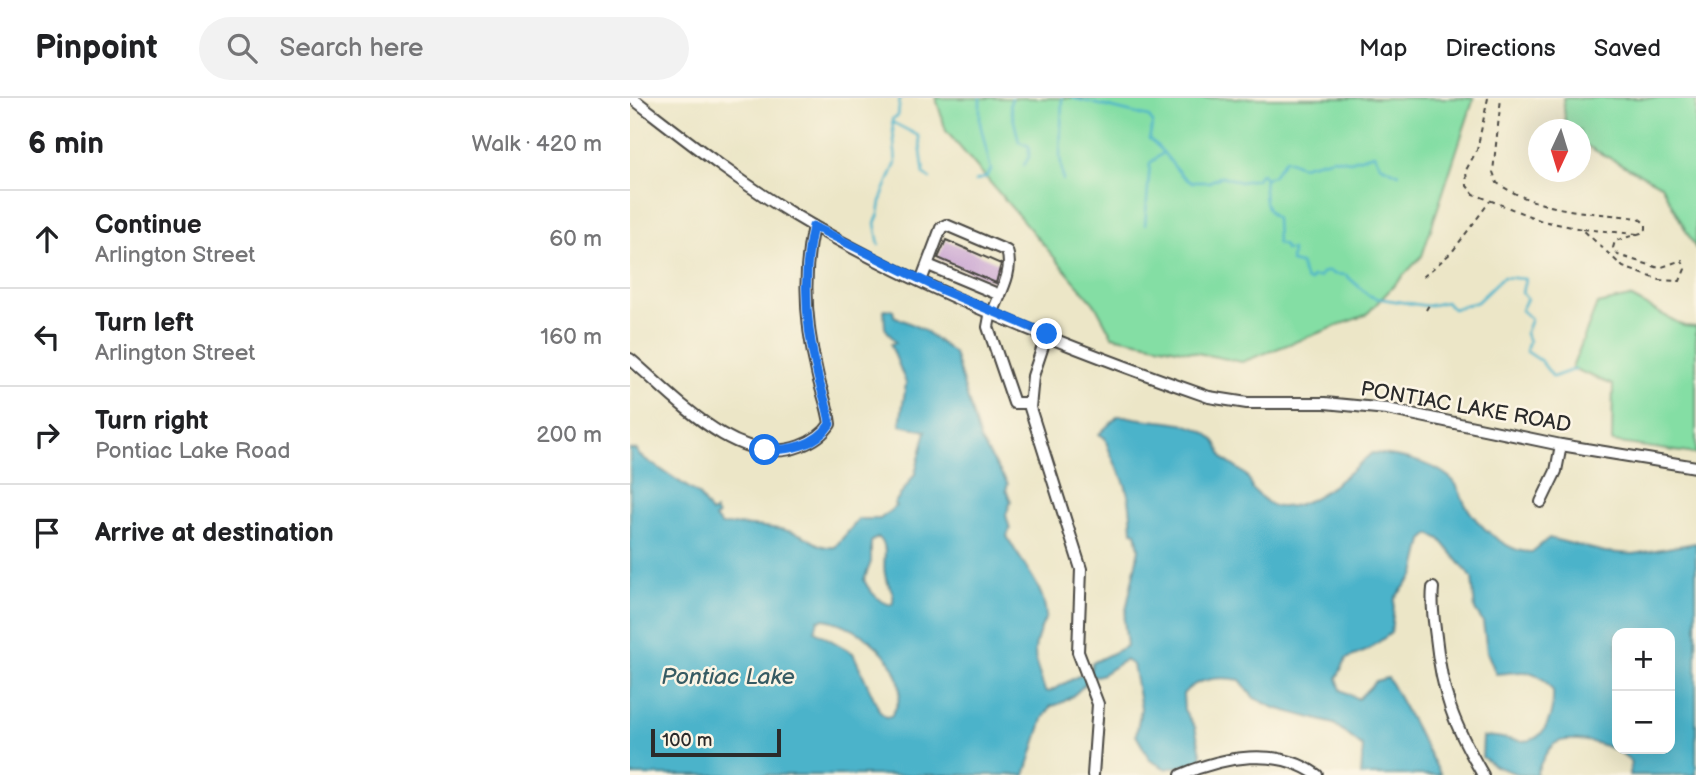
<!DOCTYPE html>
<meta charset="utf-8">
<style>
body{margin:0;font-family:"Balsamiq Sans",sans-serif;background:#f2f2f2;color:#202124}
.controls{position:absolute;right:21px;bottom:21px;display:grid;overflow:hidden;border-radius:14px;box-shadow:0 7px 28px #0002}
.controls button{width:63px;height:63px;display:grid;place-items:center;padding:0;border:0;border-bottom:2px solid #e0e0e0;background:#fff;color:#202124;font:35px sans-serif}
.compass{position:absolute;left:898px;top:21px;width:63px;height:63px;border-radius:50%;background:#fff;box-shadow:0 7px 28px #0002;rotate:184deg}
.scale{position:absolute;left:21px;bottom:18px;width:130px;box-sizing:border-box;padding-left:7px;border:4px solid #2b2b2b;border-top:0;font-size:19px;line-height:24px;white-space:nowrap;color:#2b2b2b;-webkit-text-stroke:5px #fcf5e5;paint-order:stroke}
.stop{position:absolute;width:21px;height:21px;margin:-16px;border:5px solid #1a73e8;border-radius:50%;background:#fff}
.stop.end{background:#1a73e8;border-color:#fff;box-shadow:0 2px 7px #0008}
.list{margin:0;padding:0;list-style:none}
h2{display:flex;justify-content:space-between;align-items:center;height:91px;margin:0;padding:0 28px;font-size:30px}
h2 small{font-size:23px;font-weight:400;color:#757577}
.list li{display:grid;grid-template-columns:46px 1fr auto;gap:21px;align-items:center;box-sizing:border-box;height:98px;padding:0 28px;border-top:2px solid #e0e0e0}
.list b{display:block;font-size:26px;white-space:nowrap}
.list p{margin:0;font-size:23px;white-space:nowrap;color:#757577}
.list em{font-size:23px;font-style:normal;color:#757577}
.icon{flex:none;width:38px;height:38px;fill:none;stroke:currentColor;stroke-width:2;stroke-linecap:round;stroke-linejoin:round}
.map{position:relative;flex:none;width:1066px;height:677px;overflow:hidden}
header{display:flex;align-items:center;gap:42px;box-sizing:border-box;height:98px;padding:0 35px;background:#fff;border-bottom:2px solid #e0e0e0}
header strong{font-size:33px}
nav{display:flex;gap:38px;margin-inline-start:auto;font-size:24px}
.search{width:490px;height:63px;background:#f2f2f2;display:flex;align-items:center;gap:18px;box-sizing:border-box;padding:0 24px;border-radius:38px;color:#757577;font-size:26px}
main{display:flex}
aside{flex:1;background:#fff}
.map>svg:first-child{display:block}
</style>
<header>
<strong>Pinpoint</strong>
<div class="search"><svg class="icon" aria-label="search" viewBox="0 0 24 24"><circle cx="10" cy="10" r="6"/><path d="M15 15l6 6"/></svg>Search here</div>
<nav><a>Map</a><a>Directions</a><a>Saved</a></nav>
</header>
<main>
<aside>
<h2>6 min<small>Walk · 420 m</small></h2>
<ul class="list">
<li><svg class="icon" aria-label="ahead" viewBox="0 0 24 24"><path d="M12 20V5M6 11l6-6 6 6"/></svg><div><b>Continue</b><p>Arlington Street</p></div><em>60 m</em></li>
<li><svg class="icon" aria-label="left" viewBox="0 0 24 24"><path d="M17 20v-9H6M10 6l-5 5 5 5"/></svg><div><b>Turn left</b><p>Arlington Street</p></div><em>160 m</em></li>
<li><svg class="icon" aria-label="right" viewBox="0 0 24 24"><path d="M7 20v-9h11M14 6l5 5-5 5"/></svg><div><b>Turn right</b><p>Pontiac Lake Road</p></div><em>200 m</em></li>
<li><svg class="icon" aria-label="arrive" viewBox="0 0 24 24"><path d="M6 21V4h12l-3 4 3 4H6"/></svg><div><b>Arrive at destination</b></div></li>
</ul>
</aside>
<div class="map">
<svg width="1066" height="677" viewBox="0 0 1066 677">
<rect width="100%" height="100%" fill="#fcf5e5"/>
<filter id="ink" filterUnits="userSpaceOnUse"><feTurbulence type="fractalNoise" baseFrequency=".0143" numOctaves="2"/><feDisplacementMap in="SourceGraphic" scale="14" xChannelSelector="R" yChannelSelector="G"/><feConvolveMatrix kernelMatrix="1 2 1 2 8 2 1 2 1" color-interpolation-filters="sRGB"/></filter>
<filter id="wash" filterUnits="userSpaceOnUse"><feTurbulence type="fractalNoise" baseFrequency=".00686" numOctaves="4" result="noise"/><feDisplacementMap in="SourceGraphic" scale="28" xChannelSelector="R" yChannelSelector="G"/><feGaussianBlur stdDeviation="1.57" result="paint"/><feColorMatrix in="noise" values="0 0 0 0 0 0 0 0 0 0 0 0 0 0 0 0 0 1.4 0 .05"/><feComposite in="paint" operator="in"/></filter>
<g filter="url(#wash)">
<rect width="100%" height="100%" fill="#ece6c7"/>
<g fill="#84dea4" stroke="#588468" stroke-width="2">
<polygon points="306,0 844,0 792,158 736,217 612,264 482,238 466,208 316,33"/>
<polygon points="933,0 1066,0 1066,151 1031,87 951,45 950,32 936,31"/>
<polygon points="1000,199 1054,228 1066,229 1066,356 982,344 983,287 942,270 967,206"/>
</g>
<path fill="#4bb3ca" stroke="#3b6f7a" stroke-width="2" fill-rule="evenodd" d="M 254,211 L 263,212 L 264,218 L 292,231 L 324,255 L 350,342 L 378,386 L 376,392 L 381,403 L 376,417 L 380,431 L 377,438 C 390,465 415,487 416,519 C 400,552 403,557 415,593 L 419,594 L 461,571 L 462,565 L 497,548 L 494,522 L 509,451 L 506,434 L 502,433 C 501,415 500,393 490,375 C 483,362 479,354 475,340 L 469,336 L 488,318 L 495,318 C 523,326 563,319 584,342 C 589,347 590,356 594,361 C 603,370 620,373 622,391 C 629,396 635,405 644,408 C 678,416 718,375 742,355 C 767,357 801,364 819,379 C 828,385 830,396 835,406 C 847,427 877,455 902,454 L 919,440 L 975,454 L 1003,456 L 1066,445 L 1066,677 L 1000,677 L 1001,665 C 993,649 942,635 926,645 C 916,651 910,666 906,677 L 890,677 L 865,668 L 852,659 L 853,639 C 866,636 878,643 892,643 C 917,644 924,613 923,593 C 905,566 890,575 866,576 L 857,554 L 853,524 L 845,512 L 842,480 L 810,441 L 800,436 L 793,442 L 785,476 L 765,500 L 761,535 L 736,553 L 716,561 L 707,580 L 711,592 L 728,601 L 746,583 L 758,580 L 811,677 L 731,677 L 733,649 L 704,626 L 645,610 L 624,600 L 610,582 C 591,578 566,580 553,596 L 554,612 L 565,629 L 572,659 L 564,667 L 570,677 L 563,677 L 557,667 L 536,671 L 520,662 L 506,637 L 511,610 L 503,567 L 495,562 L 473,576 L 456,581 L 456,585 C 447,595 434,606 421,608 L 413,621 L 395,677 L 0,677 L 0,351 L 7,352 L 9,357 L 68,396 L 81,415 L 85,413 L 88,418 L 85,420 L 91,427 C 117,427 147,428 169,436 C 183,441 188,451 205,449 L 229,421 L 250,421 L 266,408 L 264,406 L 285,376 L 296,333 L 270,327 L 276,285 L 262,250 L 261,246 L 266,245 L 255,230 ZM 248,439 C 260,448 252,463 255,476 C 257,489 267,494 262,507 C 250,505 239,493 234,482 L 241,464 L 241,444 ZM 194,521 C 232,527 293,575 261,618 L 256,619 L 250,614 L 223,555 L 185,533 L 188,522 ZM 987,535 L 1040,535 L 1040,651 L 987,651 Z"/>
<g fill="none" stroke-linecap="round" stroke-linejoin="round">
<g stroke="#4bb3ca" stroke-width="2.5">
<polyline points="382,0 380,6 389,44 399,48 399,59 394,67"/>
<polyline points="432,0 430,58 433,82"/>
<path d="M 442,0 L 519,19 L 523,25 L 519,41 C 535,50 546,77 561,84 L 579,84 L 592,78 L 610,84 L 627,81 L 631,75 L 635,80"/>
<polyline points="262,24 289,38 294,76 300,81"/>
<path d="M 635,80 C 633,94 633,112 646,120 L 647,145 L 654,148 L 655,152 L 662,152 L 661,164 L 670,166 L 676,182 L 681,183 L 682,179 L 690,179 L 692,175 L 699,173 L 703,176 L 716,177 L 738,197 L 746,200 L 797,208 L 816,204 L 823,211 L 847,204 L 873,179 L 895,181 L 892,195 L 897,201 L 891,212 L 901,221 L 895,236 L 899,243 L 896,253 L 911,263 L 923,279 L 945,271"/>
<polyline points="635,80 643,78 655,61 671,68 703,60 720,63 744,56 750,67 769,76"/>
<polyline points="345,83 356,79 361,72 350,25 350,0"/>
<polyline points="515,127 520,65 533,55"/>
<polyline points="249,147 245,125 249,116 252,98 266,65 262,21 268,18 270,0"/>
</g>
</g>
<g id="blocks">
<polygon fill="#c7a2d1" points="316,142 371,166 366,185 308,160"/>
</g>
</g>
<g filter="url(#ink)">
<use href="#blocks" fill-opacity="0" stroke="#484742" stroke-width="2"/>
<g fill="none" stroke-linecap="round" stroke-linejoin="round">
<g stroke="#484742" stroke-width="14">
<g id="minor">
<path d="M 2,0 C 54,40 105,81 161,115 C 287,191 440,250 579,299 L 617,305 L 695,305 L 757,311 L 931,347 L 1066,369"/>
<polyline points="298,167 370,197"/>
<path d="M 291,183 L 311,130 L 316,127 L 377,153 C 384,173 370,195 363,214"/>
<polyline points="361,213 358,229 384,305 400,305"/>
<polyline points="417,236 403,278 400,310 451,471 448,554 468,606 463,677"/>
<path d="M 0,261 C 43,297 108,372 170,348 C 183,343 193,337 200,326 C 198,309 192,295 188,279 C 176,230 172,177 183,128"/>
<polyline points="911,404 926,373 931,347"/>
<path d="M 803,490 C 801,507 804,523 806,539 C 812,597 824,627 853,677"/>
<path d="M 551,677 C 592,659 647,648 687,677"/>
</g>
</g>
<g stroke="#484742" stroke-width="2" stroke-dasharray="5 5" stroke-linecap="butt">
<path d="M 858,0 L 847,52 L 836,72 L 837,88 L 844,96 L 912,123 L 952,131 L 993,169 L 1030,182 L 1050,183 L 1055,171 L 1052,162 L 1029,170 L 988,157 L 983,150 L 985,143 L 1011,135 L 1016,131 L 1016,126 L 1008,120 C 955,113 913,115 867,85 L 863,74 L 871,0"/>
<polyline points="953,131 1007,136"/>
<polyline points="793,179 822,154 860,103"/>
<polyline points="796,212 800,205"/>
</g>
<use href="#minor" stroke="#fff" stroke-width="10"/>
</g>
</g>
<g fill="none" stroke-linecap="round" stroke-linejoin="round" filter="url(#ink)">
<path stroke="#1a73e8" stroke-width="9" d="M 135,352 C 160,352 186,348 200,326 C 198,309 192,295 188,279 C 176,230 172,177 183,128 L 310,191 L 417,236"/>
</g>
<g text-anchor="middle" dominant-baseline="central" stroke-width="5" stroke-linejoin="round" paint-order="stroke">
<g font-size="21" fill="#2b2b2b" stroke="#fcf5e5">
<text transform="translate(836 309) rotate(10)">PONTIAC LAKE ROAD</text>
</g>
<g font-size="23" font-style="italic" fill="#365b63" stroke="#fcf5e5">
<text x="98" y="579">Pontiac Lake</text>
</g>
</g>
</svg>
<div class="controls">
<button>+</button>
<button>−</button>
</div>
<svg class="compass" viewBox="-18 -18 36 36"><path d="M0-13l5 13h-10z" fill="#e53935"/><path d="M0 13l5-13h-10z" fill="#757577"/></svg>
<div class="scale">100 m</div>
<div class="stop" style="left:135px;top:352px"></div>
<div class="stop end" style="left:417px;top:236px"></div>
</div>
</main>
